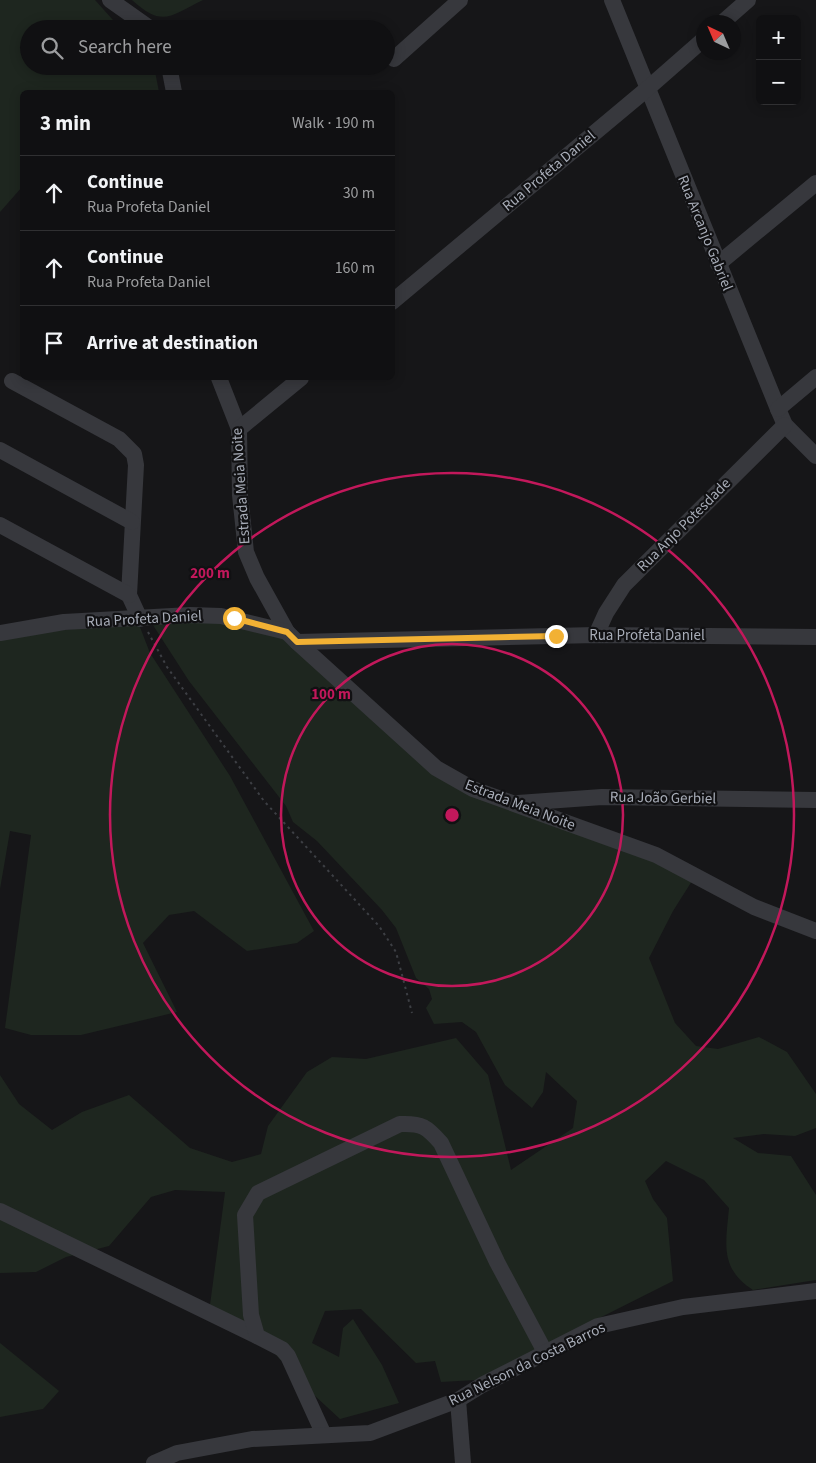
<!DOCTYPE html>
<meta charset="utf-8">
<style>
body{margin:0;font-family:"Source Sans 3",sans-serif;background:#19191b;color:#f1f3f6}
.controls{position:absolute;right:15px;top:15px;display:grid;overflow:hidden;border-radius:8px;box-shadow:0 2px 12px #0003}
.controls button{width:45px;height:45px;display:grid;place-items:center;padding:0;border:0;border-bottom:1px solid #303032;background:#101012;color:#f1f3f6;font:25px sans-serif}
.compass{position:absolute;left:696px;top:15px;width:45px;height:45px;border-radius:50%;background:#101012;box-shadow:0 2px 12px #0003;rotate:316deg}
.stop{position:absolute;width:15px;height:15px;margin:-11px;border:4px solid #f2b134;border-radius:50%;background:#fff}
.stop.end{background:#f2b134;border-color:#fff;box-shadow:0 1px 5px #0008}
.list{margin:0;padding:0;list-style:none}
h2{display:flex;justify-content:space-between;align-items:center;height:65px;margin:0;padding:0 20px;font-size:21px}
h2 small{font-size:16px;font-weight:400;color:#9c9d9f}
.list li{display:grid;grid-template-columns:32px 1fr auto;gap:15px;align-items:center;box-sizing:border-box;height:75px;padding:0 20px;border-top:1px solid #303032}
.list b{display:block;font-size:19px;white-space:nowrap}
.list p{margin:0;font-size:16px;white-space:nowrap;color:#9c9d9f}
.list em{font-size:16px;font-style:normal;color:#9c9d9f}
.icon{flex:none;width:28px;height:28px;fill:none;stroke:currentColor;stroke-width:2;stroke-linecap:round;stroke-linejoin:round}
.map{position:relative;flex:none;width:816px;height:1463px;overflow:hidden}
.search{position:absolute;background:#101012;box-shadow:0 2px 12px #0003;left:20px;top:20px;width:375px;height:55px;display:flex;align-items:center;gap:12px;box-sizing:border-box;padding:0 18px;border-radius:28px;color:#9c9d9f;font-size:19px}
.panel{position:absolute;background:#101012;box-shadow:0 2px 12px #0003;left:20px;top:90px;width:375px;height:290px;border-radius:8px}
.map>svg:first-child{display:block}
</style>
<div class="map">
<svg width="816" height="1463" viewBox="0 0 816 1463">
<rect width="100%" height="100%" fill="#161618"/>
<g fill="#1e261f">
<polygon points="0,0 95,0 121,29 29,29 29,66 154,66 159,92 22,92 22,187 0,212"/>
<path d="M 132,0 L 203,0 C 170,16 163,28 132,0 Z"/>
<path d="M 224,619 L 286,635 L 443,777 L 634,849 L 692,881 L 673,911 L 649,958 L 675,1023 L 696,1046 L 718,1049 L 759,1037 L 787,1052 L 816,1094 L 816,1128 L 795,1136 L 764,1134 L 733,1138 L 758,1153 L 791,1156 L 816,1195 L 816,1280 L 753,1290 C 719,1268 726,1243 729,1208 L 704,1180 L 666,1161 L 645,1181 L 653,1199 L 667,1218 L 673,1281 L 476,1380 L 441,1382 L 435,1361 L 416,1363 L 361,1309 L 325,1311 L 312,1343 L 339,1357 L 343,1328 L 353,1319 L 382,1365 L 399,1403 L 340,1419 L 301,1383 L 252,1328 L 210,1305 L 225,1192 L 175,1190 L 151,1197 L 109,1246 L 66,1257 L 36,1272 L 0,1273 L 0,1075 L 19,1104 L 52,1130 L 82,1112 L 129,1095 L 190,1148 L 232,1162 L 261,1154 L 268,1126 L 307,1072 L 332,1057 L 366,1059 L 456,1038 L 488,1075 L 511,1170 L 573,1128 L 577,1101 L 546,1072 L 543,1092 L 532,1108 L 505,1085 L 476,1032 L 462,1022 L 434,1024 L 426,1008 L 432,999 L 429,989 L 416,978 L 396,928 L 382,910 L 317,841 L 293,822 L 286,806 L 189,681 L 151,622 Z"/>
<polygon points="138,622 150,653 230,776 314,931 297,943 247,951 194,911 169,915 143,943 177,1012 81,1035 31,1035 5,1028 31,835 10,831 0,889 0,637"/>
<polygon points="0,1343 59,1391 43,1409 0,1417"/>
</g>
<g fill="none" stroke-linecap="round" stroke-linejoin="round">
<polyline stroke="#3d3f44" stroke-width="2" stroke-dasharray="2.5 4" stroke-linecap="butt" points="148,632 167,667 264,801 379,926 396,952 412,1013"/>
<g stroke="#37383d" stroke-width="16">
<polyline points="110,0 151,29"/>
<polyline points="612,0 778,409 785,425 816,456"/>
<polyline points="723,22 748,0"/>
<polyline points="394,59 460,0"/>
<polyline points="169,66 174,92"/>
<polyline points="718,264 816,183"/>
<polyline points="392,302 647,89 704,39"/>
<polyline points="219,378 239,429 240,495 246,552 257,578 287,632 297,642 436,768 473,789 656,855 754,907 816,931"/>
<polyline points="12,381 119,439 134,454 136,465 129,595 140,619"/>
<polyline points="778,409 816,377"/>
<polyline points="239,429 301,378"/>
<polyline points="0,450 132,522"/>
<polyline points="0,525 129,595"/>
<polyline points="0,633 64,622 190,615 221,616 287,632"/>
<polyline points="596,635 606,613 624,585 785,425"/>
<polyline points="297,642 596,635 816,637"/>
<polyline points="518,803 602,797 816,800"/>
<polyline points="0,1211 257,1336"/>
<polyline points="458,1400 463,1463"/>
<path d="M 324,1435 L 288,1356 L 282,1349 L 257,1336 L 251,1315 L 245,1215 L 258,1193 L 400,1124 C 422,1123 427,1127 441,1143 L 497,1262 L 545,1352"/>
<polyline points="154,1463 177,1453 252,1439 370,1433 458,1400 482,1385 598,1326 683,1307 816,1291"/>
</g>
</g>
<g fill="none" stroke-linecap="round" stroke-linejoin="round">
<polyline stroke="#f2b134" stroke-width="6" points="234,618 287,632 297,642 556,636"/>
</g>
<g fill="none" stroke="#c2185b" stroke-width="2.5">
<circle cx="452" cy="815" r="171"/>
<circle cx="452" cy="815" r="342"/>
</g>
<g text-anchor="middle" dominant-baseline="central" stroke-width="4.5" stroke-linejoin="round" paint-order="stroke">
<g font-size="15" fill="#a8adb8" stroke="#111113">
<text transform="translate(549 171) rotate(-40)">Rua Profeta Daniel</text>
<text transform="translate(705 233) rotate(68)">Rua Arcanjo Gabriel</text>
<text transform="translate(241 486) rotate(-94)">Estrada Meia Noite</text>
<text transform="translate(684 525) rotate(-45)">Rua Anjo Potesdade</text>
<text transform="translate(144 619) rotate(-3)">Rua Profeta Daniel</text>
<text x="647" y="635">Rua Profeta Daniel</text>
<text transform="translate(663 798) rotate(1)">Rua João Gerbiel</text>
<text transform="translate(520 805) rotate(21)">Estrada Meia Noite</text>
<text transform="translate(527 1364) rotate(-26)">Rua Nelson da Costa Barros</text>
</g>
</g>
<circle cx="452" cy="815" r="8" fill="#c2185b" stroke="#111113" stroke-width="2.5"/>
<g font-size="15" text-anchor="middle" font-weight="bold" fill="#c2185b" stroke="#111113" stroke-width="4.5" stroke-linejoin="round" paint-order="stroke">
<text x="210" y="578">200 m</text>
<text x="331" y="699">100 m</text>
</g>
</svg>
<div class="controls">
<button>+</button>
<button>−</button>
</div>
<svg class="compass" viewBox="-18 -18 36 36"><path d="M0-13l5 13h-10z" fill="#e53935"/><path d="M0 13l5-13h-10z" fill="#9c9d9f"/></svg>
<div class="stop" style="left:234px;top:618px"></div>
<div class="stop end" style="left:556px;top:636px"></div>
<div class="search"><svg class="icon" aria-label="search" viewBox="0 0 24 24"><circle cx="10" cy="10" r="6"/><path d="M15 15l6 6"/></svg>Search here</div>
<section class="panel">
<h2>3 min<small>Walk · 190 m</small></h2>
<ul class="list">
<li><svg class="icon" aria-label="ahead" viewBox="0 0 24 24"><path d="M12 20V5M6 11l6-6 6 6"/></svg><div><b>Continue</b><p>Rua Profeta Daniel</p></div><em>30 m</em></li>
<li><svg class="icon" aria-label="ahead" viewBox="0 0 24 24"><path d="M12 20V5M6 11l6-6 6 6"/></svg><div><b>Continue</b><p>Rua Profeta Daniel</p></div><em>160 m</em></li>
<li><svg class="icon" aria-label="arrive" viewBox="0 0 24 24"><path d="M6 21V4h12l-3 4 3 4H6"/></svg><div><b>Arrive at destination</b></div></li>
</ul>
</section>
</div>
